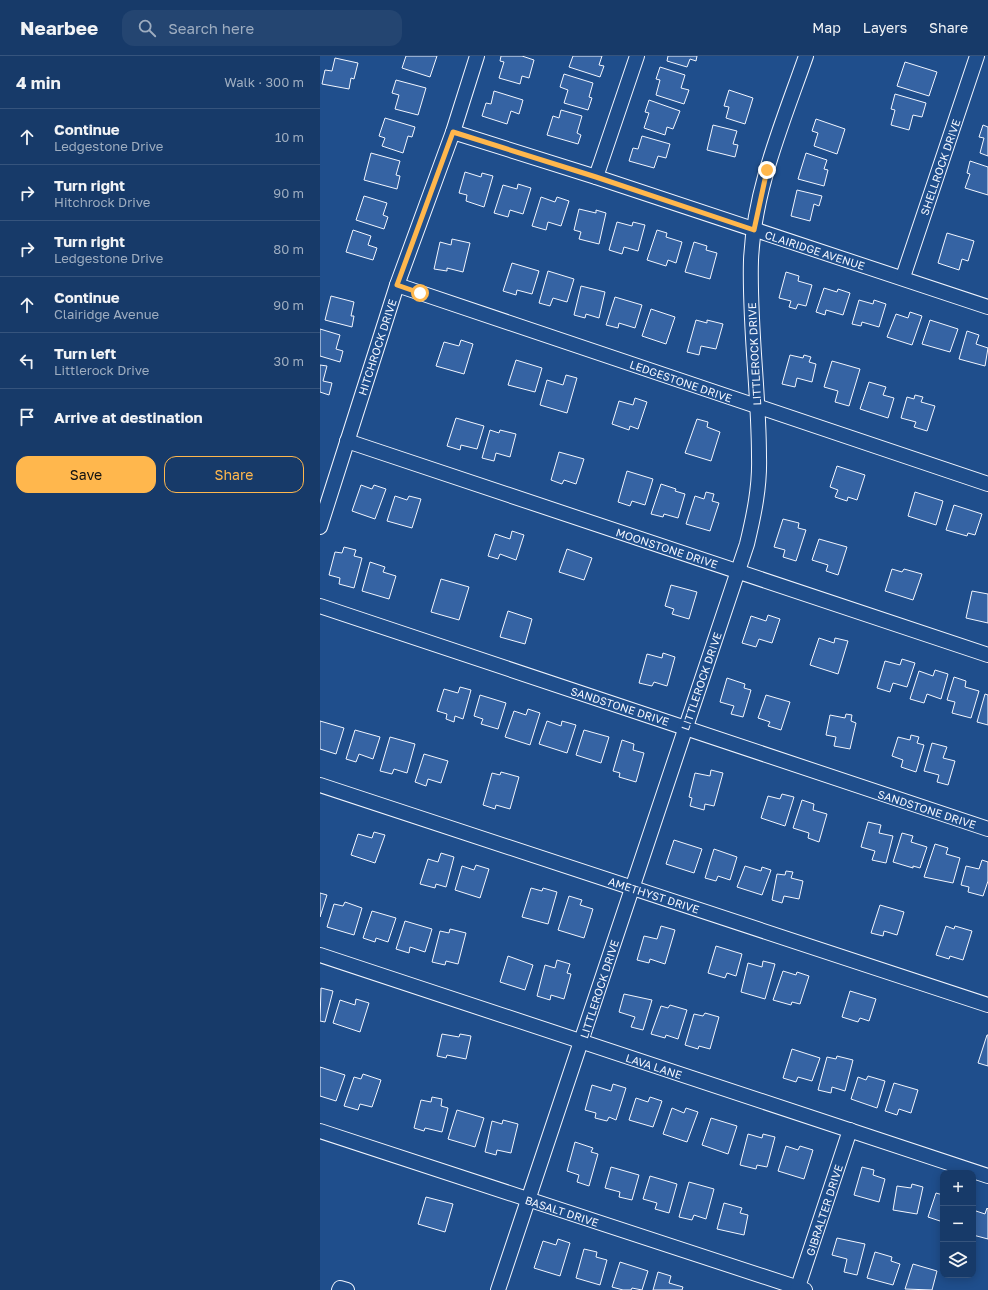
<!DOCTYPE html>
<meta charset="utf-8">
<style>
body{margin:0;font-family:"Golos Text",sans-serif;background:#244571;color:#f1f3f6}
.controls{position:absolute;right:12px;bottom:12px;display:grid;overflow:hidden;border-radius:8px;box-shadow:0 2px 10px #0003}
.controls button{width:36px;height:36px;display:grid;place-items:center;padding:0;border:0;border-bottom:1px solid #36547d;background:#173a69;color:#f1f3f6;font:20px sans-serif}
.stop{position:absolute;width:12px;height:12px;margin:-9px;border:3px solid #ffb74d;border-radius:50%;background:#fff}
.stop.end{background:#ffb74d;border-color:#fff;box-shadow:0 1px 4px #0008}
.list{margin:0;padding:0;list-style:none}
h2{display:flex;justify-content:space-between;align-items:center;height:52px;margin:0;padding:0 16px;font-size:17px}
h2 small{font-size:13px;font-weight:400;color:#9eadc0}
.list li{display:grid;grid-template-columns:26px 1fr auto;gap:12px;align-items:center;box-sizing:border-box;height:56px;padding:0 16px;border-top:1px solid #36547d}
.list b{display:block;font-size:15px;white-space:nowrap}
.list p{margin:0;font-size:13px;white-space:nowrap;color:#9eadc0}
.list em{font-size:13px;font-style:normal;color:#9eadc0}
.actions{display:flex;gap:8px;padding:12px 16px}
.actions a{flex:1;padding:9px 0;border:1px solid #ffb74d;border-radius:12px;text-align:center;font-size:14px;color:#ffb74d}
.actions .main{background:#ffb74d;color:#111}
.icon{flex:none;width:22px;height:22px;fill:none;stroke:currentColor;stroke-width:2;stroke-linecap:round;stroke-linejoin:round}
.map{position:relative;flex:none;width:668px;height:1234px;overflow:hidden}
header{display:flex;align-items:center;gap:24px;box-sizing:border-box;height:56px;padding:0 20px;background:#173a69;border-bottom:1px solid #36547d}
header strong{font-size:19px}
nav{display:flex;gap:22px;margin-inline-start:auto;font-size:14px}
.search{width:280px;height:36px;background:#244571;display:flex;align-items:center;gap:10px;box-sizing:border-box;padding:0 14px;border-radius:12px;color:#9eadc0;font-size:15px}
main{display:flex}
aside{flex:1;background:#173a69}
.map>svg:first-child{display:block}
</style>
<header>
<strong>Nearbee</strong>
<div class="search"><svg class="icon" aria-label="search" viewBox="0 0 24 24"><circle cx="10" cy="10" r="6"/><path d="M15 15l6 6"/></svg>Search here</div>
<nav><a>Map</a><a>Layers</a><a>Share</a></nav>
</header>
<main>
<aside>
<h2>4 min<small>Walk · 300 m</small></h2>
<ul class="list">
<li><svg class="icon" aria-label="ahead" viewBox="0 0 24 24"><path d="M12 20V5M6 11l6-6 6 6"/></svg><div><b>Continue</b><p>Ledgestone Drive</p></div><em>10 m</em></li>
<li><svg class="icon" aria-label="right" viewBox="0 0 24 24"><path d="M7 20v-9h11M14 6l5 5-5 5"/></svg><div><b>Turn right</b><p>Hitchrock Drive</p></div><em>90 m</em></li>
<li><svg class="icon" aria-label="right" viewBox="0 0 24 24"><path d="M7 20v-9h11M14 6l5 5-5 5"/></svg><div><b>Turn right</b><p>Ledgestone Drive</p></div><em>80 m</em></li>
<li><svg class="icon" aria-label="ahead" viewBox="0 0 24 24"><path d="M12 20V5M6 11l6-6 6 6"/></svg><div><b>Continue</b><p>Clairidge Avenue</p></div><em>90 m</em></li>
<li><svg class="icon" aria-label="left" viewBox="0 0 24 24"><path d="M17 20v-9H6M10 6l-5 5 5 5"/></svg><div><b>Turn left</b><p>Littlerock Drive</p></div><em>30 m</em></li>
<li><svg class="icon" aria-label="arrive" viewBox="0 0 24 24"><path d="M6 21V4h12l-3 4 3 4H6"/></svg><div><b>Arrive at destination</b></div></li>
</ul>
<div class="actions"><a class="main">Save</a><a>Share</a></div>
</aside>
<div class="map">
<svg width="668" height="1234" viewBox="0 0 668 1234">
<rect width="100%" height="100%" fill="#1f4e8c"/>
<g fill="#3563a3" stroke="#f2f6ff">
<polygon points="86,0 117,0 110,21 82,12"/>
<polygon points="181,0 202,0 214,4 209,22 202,20 200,28 179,22 184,6 180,5"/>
<polygon points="253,0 282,0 279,9 284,10 280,21 249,11"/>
<polygon points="348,0 377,0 376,5 370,3 367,11 347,5"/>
<polygon points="15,2 38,7 34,23 31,22 29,33 2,28 5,14 12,15"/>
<polygon points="585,6 617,16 609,40 577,30"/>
<polygon points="340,11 365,19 361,32 369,34 364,48 336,39 340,24 336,23"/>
<polygon points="244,18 273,27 269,41 272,42 268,54 244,47 248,34 240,31"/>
<polygon points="76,24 106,32 98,59 75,53 79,39 72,37"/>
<polygon points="409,34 433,42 425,68 406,62 409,51 404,50"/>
<polygon points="174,35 203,44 199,58 191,55 187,68 162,60 166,47 171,48"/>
<polygon points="575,38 606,47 602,61 593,59 589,74 571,69 575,54 571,53"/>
<polygon points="329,44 360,55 353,73 347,71 345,79 324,72 329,57 325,56"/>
<polygon points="241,54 262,60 257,77 261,79 258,88 227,79 233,60 239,62"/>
<polygon points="65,62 95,71 92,81 88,80 83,97 62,90 65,82 59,80"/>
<polygon points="496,63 525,73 517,98 494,90 498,77 492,75"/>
<polygon points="393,69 417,75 413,88 418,89 415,101 387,94"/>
<polygon points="663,69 668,71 668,100 660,97 664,82 659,81"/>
<polygon points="322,80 350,88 346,102 338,100 334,112 309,105 313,92 318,93"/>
<polygon points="51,97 80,105 76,119 80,120 77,133 44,124"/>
<polygon points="486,97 507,104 504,113 508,114 504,130 478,123"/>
<polygon points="650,105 668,111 668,139 645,132 650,118 647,117"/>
<polygon points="145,116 161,121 162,117 173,120 164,151 146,145 147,139 139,137"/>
<polygon points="198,128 211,132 203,158 190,154 188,161 174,157 183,129 197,133"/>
<polygon points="477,134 502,140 499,150 494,148 490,165 471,160"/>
<polygon points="44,140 67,147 63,159 68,161 64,173 36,164"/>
<polygon points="221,141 235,146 237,141 249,145 241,170 228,166 226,174 212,170"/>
<polygon points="259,153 276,157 276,154 286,157 279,188 259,183 261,176 254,174"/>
<polygon points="297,166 312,170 313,166 325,169 318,195 304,191 302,198 289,194"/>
<polygon points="33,174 51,180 48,189 57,192 53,204 26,196"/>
<polygon points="337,174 347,177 346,181 362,186 356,207 348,204 346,210 327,204"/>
<polygon points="627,177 654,185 648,205 642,203 639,214 618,207"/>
<polygon points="132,183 150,187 143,216 127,212 127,215 114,213 120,186 131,189"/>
<polygon points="374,186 387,190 386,194 397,197 390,223 365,216"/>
<polygon points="192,207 219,215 212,238 197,234 196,239 183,235"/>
<polygon points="228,215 254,223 247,246 233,242 230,250 219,247"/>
<polygon points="466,216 479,220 478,225 492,229 486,250 478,248 476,253 469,251 471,245 459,242"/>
<polygon points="261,230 285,236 279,262 266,258 265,262 254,259"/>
<polygon points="504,232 517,236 518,233 530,237 523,259 506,254 505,259 496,256"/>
<polygon points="11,240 34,246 31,260 34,260 32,271 5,264"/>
<polygon points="295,241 322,249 315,272 299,267 298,272 286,269"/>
<polygon points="539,244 553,248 554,244 566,248 559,271 542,266 541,270 532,268"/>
<polygon points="331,253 355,261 346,288 322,280"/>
<polygon points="590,256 602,260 592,289 567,281 576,258 588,262"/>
<polygon points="376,264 387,267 387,264 403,268 396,293 381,290 379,299 367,296"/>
<polygon points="610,264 638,273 630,296 602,288"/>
<polygon points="0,273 20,279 16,293 23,295 20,306 0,300"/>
<polygon points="647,275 659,279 656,288 668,292 665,310 639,303"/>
<polygon points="141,284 153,288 144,318 116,310 124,286 139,290"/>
<polygon points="470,299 483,302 484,299 491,301 489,306 496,308 492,326 477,322 475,331 462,328"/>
<polygon points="196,304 222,312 215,336 188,329"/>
<polygon points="512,305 540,313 529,350 515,346 518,335 504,331"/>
<polygon points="0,309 7,310 3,325 12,327 9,339 0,336"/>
<polygon points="246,319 257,322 247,357 220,349 227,324 243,329"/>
<polygon points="549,326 566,331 563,339 574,342 568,362 540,353"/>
<polygon points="595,339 603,341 601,346 615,350 607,375 594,371 596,366 581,362 587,341 594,343"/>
<polygon points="315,342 327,346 318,373 310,370 309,374 292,368 299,345 313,349"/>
<polygon points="136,362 164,370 157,393 141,389 140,394 127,390"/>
<polygon points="377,363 388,366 387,371 400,376 391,405 365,397"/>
<polygon points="170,374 179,377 180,374 196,378 190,401 176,397 174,405 162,402"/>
<polygon points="239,396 264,403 256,428 244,424 242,428 231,424"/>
<polygon points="517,410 545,419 537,444 528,441 527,445 515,441 518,434 510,431"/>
<polygon points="307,415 333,423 325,449 312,445 310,450 298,446"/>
<polygon points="341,428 356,433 355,435 365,438 358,462 344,458 343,461 331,458"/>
<polygon points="41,429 52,433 54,429 66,433 55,463 32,455"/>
<polygon points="386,436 394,438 392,445 399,447 390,475 366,468 375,440 384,443"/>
<polygon points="595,436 623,445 616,469 588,460"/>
<polygon points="75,440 87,444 89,440 101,443 92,472 67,465"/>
<polygon points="634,449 662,458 655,479 648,477 647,480 626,474"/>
<polygon points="463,463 479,467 478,472 486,474 476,505 463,501 465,494 454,491"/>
<polygon points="192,475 204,479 196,504 180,498 178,503 168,500 175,478 190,483"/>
<polygon points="499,483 527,491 518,519 506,515 508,509 492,504"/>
<polygon points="24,491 36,494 34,500 42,502 34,532 19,528 20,522 9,519 15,496 22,497"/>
<polygon points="247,493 272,502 264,524 239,516"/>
<polygon points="50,506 65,511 63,516 76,520 69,543 42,535"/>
<polygon points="572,513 582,516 584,513 602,518 593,544 565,535"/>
<polygon points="121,523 149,531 139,564 111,556"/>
<polygon points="351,529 377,536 369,563 352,558 354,553 345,550"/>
<polygon points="652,535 668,538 668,567 646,562"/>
<polygon points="188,555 212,563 205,588 180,581"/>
<polygon points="448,559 460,563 452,587 439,583 436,591 422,587 431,560 446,565"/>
<polygon points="499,582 514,587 515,582 528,585 518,618 490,609"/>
<polygon points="343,597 355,601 347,630 334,626 332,630 319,627 327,598 342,602"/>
<polygon points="582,603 595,607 587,631 573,627 570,636 557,632 565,605 580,609"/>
<polygon points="615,614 628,618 621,643 607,638 604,647 590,643 599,615 613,620"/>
<polygon points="634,621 646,625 645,631 659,635 651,662 632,657 635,646 627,644"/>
<polygon points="407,622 425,628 424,632 431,634 423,661 411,658 414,650 400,646"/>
<polygon points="140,631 151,634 143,663 135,660 134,666 126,663 127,658 117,655 124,633 138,637"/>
<polygon points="665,638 668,639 668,669 657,666"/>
<polygon points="160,639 186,647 178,673 161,668 163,663 154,660"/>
<polygon points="446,639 470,646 461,674 448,670 450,666 438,662"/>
<polygon points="208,653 220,657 210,689 185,681 194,655 206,659"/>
<polygon points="526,658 532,659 531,665 536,667 530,693 514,690 516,681 506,679 510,659 525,662"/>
<polygon points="0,665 24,672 16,698 0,693"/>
<polygon points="227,665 241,670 242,665 256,669 247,697 219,688"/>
<polygon points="35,674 60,681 53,703 39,698 36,706 26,703"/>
<polygon points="264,674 289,681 281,707 256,699"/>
<polygon points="591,679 599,681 597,687 604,689 596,716 581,711 583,704 572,700 578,681 590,684"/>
<polygon points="70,681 95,688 87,717 74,713 72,718 60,715"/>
<polygon points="302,684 314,688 313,694 324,697 316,726 299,721 300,717 293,715"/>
<polygon points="612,687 627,691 623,702 635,705 628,729 617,726 619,719 604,715"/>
<polygon points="104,698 128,705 121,727 108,723 106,730 95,726"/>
<polygon points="391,714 403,717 394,750 385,748 384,754 370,750 372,742 369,741 375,717 390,720"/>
<polygon points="181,716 199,721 190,753 176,749 175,753 163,749 172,717 180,719"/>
<polygon points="462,738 474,741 465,770 441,762 448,740 460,743"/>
<polygon points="482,744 494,748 493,754 507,758 499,786 488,782 489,777 473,772"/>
<polygon points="548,766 561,769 559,777 573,780 566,807 552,804 555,795 541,791"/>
<polygon points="54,776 65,779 55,807 31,799 38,778 52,782"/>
<polygon points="582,777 593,780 591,786 607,791 600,812 593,810 593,812 573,806"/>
<polygon points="354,784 382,793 374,817 346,808"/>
<polygon points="615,788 628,792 626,798 640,802 633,827 604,821"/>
<polygon points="394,793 417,801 410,824 398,820 396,825 385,822"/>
<polygon points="121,797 134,801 126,831 116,828 115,832 100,828 108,803 118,806"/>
<polygon points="662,804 668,806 668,825 663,840 648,836 649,831 641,829 646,810 659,813"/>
<polygon points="156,809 169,813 160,842 135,834 142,810 154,814"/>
<polygon points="425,810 441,815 442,811 451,814 442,839 417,831"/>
<polygon points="466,815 473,816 471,822 483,825 479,843 464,840 462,847 452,844 457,818 465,819"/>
<polygon points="211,832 222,835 223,832 237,836 228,868 202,861"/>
<polygon points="0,837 7,839 0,861"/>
<polygon points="249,840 262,844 260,849 273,853 264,882 238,874"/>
<polygon points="25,846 42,852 34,879 7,871 14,848 23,850"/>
<polygon points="560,849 584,856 577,879 564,875 563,880 551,877"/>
<polygon points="52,855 76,862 68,886 56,882 55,886 43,882"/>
<polygon points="85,865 112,873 105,896 90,891 89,897 76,893"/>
<polygon points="341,870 355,874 345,908 330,903 329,907 317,904 324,880 337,883"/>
<polygon points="626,870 634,873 635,870 652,875 643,904 630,900 629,903 616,899"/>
<polygon points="130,873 146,877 138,908 126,905 125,909 112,906 120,875 129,877"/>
<polygon points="396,890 422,898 416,920 407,917 405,922 388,917"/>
<polygon points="188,900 213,909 205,934 180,926"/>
<polygon points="237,904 250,908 247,917 251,918 244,943 231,939 230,944 217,940 225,909 235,912"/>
<polygon points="443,905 455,908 445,943 421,936 428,907 442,911"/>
<polygon points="463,915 476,919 477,916 489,920 480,948 472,946 471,949 453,944"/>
<polygon points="1,932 13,935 5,966 0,965"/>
<polygon points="530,935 556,943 549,965 540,962 538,966 522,961"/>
<polygon points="304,938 332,944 323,974 311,971 315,961 299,956"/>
<polygon points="36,943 49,947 40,976 13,967 20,944 35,949"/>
<polygon points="350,949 367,954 358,983 346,979 345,982 331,978 341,950 348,952"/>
<polygon points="385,957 399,961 390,993 379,990 378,993 365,989 374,958 383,960"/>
<polygon points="122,978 139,981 140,978 151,980 146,1003 127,999 126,1002 117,1000"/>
<polygon points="667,979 668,979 668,1010 658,1007"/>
<polygon points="472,993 500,1002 492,1025 478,1021 476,1026 463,1022"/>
<polygon points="517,1000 533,1004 525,1035 512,1031 511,1037 498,1034 507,1001 516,1003"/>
<polygon points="0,1011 25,1019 16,1045 0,1040"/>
<polygon points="43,1018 61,1024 52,1051 40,1048 38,1054 24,1050 34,1021 41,1023"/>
<polygon points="548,1020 565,1025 557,1052 531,1043 538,1021 546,1024"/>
<polygon points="574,1027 598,1034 591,1057 579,1053 577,1059 565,1055"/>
<polygon points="293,1028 306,1032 296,1064 289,1061 287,1065 275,1062 276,1057 265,1054 272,1029 291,1035"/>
<polygon points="112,1041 122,1043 121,1050 128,1052 122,1076 105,1072 104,1075 94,1072 101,1044 111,1046"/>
<polygon points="330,1041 342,1045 333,1071 309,1064 316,1042 328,1046"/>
<polygon points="352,1052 364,1057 366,1052 378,1056 367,1086 343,1078"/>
<polygon points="137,1054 164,1062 155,1091 128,1083"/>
<polygon points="391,1062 417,1070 408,1098 382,1089"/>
<polygon points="183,1064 198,1068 191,1097 177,1094 176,1099 165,1096 172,1065 182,1068"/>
<polygon points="428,1078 442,1082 443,1078 455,1081 447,1111 437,1109 436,1113 420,1109"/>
<polygon points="255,1086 273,1092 271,1096 278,1098 269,1130 257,1126 259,1119 247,1115"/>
<polygon points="466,1090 478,1094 480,1090 493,1094 484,1123 458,1115"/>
<polygon points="291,1111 319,1119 312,1144 299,1141 300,1136 285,1132"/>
<polygon points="542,1111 554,1114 553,1119 565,1123 559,1146 534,1139"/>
<polygon points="330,1120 357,1128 349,1157 335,1153 337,1147 323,1143"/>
<polygon points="369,1126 394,1133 386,1163 374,1159 372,1164 359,1161"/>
<polygon points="592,1128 603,1131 597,1158 573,1154 577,1130 591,1132"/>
<polygon points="616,1137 623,1139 623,1166 608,1161"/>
<polygon points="106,1141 133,1148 125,1176 98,1168"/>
<polygon points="404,1147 422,1152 420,1157 428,1159 424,1179 397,1173"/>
<polygon points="667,1152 668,1153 668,1183 653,1179 653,1154 665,1158"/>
<polygon points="517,1182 545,1188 537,1219 524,1216 527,1203 512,1199"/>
<polygon points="238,1183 250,1187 240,1220 214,1212 223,1185 236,1189"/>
<polygon points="264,1193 277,1196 276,1201 287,1204 280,1229 256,1222"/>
<polygon points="555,1196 572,1201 571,1205 580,1208 573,1229 547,1222"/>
<polygon points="300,1206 328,1215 322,1234 312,1232 311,1234 303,1234 292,1231"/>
<polygon points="593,1208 617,1215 612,1234 585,1233"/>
<polygon points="338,1216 351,1220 349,1227 363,1231 362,1234 333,1234"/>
</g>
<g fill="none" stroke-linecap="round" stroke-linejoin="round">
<g stroke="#f2f6ff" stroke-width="16">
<g id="minor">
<polyline points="133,76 276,121 668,251"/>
<polyline points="276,121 317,0"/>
<polyline points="583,221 657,0"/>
<polyline points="77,229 668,428"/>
<polyline points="27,385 668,599"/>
<polyline points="0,471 77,229 133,76 157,0"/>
<polyline points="0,550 668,773"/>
<polyline points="0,729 668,949"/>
<polyline points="0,899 668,1120"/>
<polyline points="0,1075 485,1234"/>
<polyline points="19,1234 20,1232 27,1234"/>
<path d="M 178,1234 L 427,488 C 434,459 440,430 439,401 C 439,335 429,269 431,204 C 434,133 463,66 486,0"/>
<polyline points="477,1234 530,1074"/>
</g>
</g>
<use href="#minor" stroke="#1f4e8c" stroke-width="14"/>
</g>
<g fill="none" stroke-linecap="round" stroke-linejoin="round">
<polyline stroke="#ffb74d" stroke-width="5" points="100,237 77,229 133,76 276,121 434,174 447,114"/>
</g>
<g text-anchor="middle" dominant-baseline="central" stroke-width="3" stroke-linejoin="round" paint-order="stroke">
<g font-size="11" fill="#f2f6ff" stroke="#1f4e8c">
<text transform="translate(620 111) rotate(-71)">SHELLROCK DRIVE</text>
<text transform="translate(495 194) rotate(18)">CLAIRIDGE AVENUE</text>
<text transform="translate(57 291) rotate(-72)">HITCHROCK DRIVE</text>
<text transform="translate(434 298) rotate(-93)">LITTLEROCK DRIVE</text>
<text transform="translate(361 325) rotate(19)">LEDGESTONE DRIVE</text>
<text transform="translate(347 492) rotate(18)">MOONSTONE DRIVE</text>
<text transform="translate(381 625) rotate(-71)">LITTLEROCK DRIVE</text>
<text transform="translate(300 650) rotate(18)">SANDSTONE DRIVE</text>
<text transform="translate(607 753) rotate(18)">SANDSTONE DRIVE</text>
<text transform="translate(334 839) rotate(18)">AMETHYST DRIVE</text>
<text transform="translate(279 933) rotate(-72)">LITTLEROCK DRIVE</text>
<text transform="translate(334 1010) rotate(18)">LAVA LANE</text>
<text transform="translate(504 1154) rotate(-72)">GIBRALTER DRIVE</text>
<text transform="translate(242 1155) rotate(18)">BASALT DRIVE</text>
</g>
</g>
</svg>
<div class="controls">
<button>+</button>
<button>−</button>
<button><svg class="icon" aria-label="layers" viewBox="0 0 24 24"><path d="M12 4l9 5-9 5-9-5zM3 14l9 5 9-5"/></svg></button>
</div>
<div class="stop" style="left:100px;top:237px"></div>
<div class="stop end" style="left:447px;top:114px"></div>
</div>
</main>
